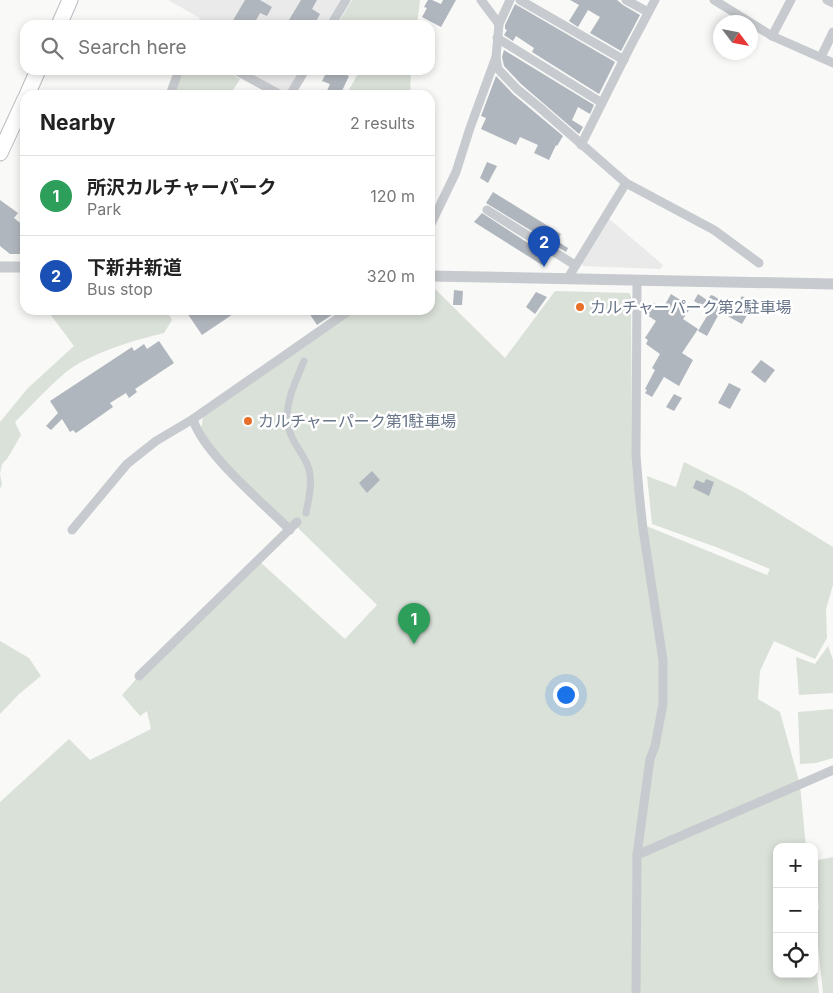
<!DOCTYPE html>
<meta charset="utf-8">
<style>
body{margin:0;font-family:Inter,"Noto Sans JP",sans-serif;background:#f2f2f2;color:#222}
.controls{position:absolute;right:15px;bottom:15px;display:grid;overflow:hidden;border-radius:10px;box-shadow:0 2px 8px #0003}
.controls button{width:45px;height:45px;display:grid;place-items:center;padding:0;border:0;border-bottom:1px solid #e0e0e0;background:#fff;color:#222;font:25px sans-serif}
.compass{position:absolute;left:713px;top:15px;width:45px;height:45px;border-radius:50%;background:#fff;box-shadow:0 2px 8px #0003;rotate:122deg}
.you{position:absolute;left:565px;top:694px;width:18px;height:18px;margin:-12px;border:4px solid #fff;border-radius:50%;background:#1a73e8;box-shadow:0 0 0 8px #1a73e833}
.badge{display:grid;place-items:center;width:32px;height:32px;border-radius:50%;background:#1a73e8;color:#fff;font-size:16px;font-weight:700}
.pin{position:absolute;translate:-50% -41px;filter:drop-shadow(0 1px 2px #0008)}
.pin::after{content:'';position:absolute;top:26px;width:18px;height:15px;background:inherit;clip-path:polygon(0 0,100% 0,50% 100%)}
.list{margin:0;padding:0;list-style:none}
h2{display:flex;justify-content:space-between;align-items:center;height:65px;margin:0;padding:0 20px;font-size:21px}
h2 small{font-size:16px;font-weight:400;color:#767676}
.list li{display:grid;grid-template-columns:32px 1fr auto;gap:15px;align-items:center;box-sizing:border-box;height:80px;padding:0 20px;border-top:1px solid #e0e0e0}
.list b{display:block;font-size:19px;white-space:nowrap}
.list p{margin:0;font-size:16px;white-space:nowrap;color:#767676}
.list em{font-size:16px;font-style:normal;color:#767676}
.icon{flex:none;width:28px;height:28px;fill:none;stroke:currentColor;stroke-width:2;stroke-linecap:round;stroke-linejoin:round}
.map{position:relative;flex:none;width:833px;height:993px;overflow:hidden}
.search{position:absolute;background:#fff;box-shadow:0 2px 8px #0003;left:20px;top:20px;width:415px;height:55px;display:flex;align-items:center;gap:12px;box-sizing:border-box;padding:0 18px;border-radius:15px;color:#767676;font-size:19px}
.panel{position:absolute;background:#fff;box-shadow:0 2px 8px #0003;left:20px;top:90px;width:415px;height:225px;border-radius:15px}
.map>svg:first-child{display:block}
</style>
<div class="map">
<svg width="833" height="993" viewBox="0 0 833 993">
<rect width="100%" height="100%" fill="#f9f9f7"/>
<g fill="#eaeaea">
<polygon points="168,0 341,0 326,25 196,25 200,18"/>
<polygon points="243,70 301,70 289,90 283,93"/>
<polygon points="608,218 663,265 660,269 583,266 581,262"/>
</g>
<g fill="#dae1d8">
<polygon points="352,0 420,0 417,25 337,25"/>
<polygon points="184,70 224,70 240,79 230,95 174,95"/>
<polygon points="355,70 411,70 410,95 346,95 359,72"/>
<polygon points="430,288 434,288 505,358 555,291 629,293 631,296 632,451 639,523 767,575 770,569 716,547 652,524 647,476 676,487 684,462 742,491 833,547 833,585 826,609 827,638 815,659 774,641 760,671 758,699 780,712 800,785 806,847 777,847 777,974 814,974 814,945 819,993 0,993 0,802 69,739 90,760 151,729 147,711 140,716 122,695 139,676 259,561 345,639 377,605 298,528 289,526 217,453 201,429 203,417 355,310 430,310"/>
<path d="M 47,310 L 166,310 L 172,320 L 164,333 C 134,340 88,354 65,373 C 47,388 31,406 15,422 L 21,435 L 7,459 L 2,464 L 0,474 L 2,484 L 0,489 L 0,422 L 28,388 L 74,346 Z"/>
<polygon points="0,641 29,658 41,676 19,694 0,714"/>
<polygon points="828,646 833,660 833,693 799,695 796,657 815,664"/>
<polygon points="833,709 833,758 816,763 800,764 798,712"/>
<polygon points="833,857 833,993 823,993 814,909 819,909 814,861"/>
</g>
<g fill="#b0b6bd">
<polygon points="245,0 260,0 272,7 267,16 260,13 255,22 251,20 248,25 238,25 232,22"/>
<polygon points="301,0 317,0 312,9 320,14 314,25 305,22 304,25 286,25"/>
<polygon points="428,0 432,0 441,4 443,0 456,0 441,27 422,17 427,8 424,7"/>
<polygon points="570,0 617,0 623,5 640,15 621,51 590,33 600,17 588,10 578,27 569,21 579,5"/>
<polygon points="515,4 615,62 599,94 532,52 534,48 516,36 513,41 504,35 507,30 505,29 505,25"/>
<polygon points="504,50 594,105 590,114 578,107 572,120 583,127 579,134 521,84 504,66 502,57"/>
<polygon points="332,70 336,70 349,76 340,95 325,95 330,84 322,81 326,73 330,75"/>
<polygon points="496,76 513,94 563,136 557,146 556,145 549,160 534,153 538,145 520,137 516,145 481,129 486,118 481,116"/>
<polygon points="487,162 497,166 488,183 480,178"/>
<polygon points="493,192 561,234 557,241 568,248 566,252 486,203"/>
<polygon points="0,200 18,213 14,218 25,227 25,254 10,254 0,246"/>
<polygon points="482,213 548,256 542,265 474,222"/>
<polygon points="454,290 463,291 462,305 453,305"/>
<polygon points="536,292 547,297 535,314 526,307"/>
<polygon points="671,294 691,307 683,319 698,329 682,353 693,360 679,386 664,377 652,397 645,393 647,390 645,389 655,370 652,368 660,354 646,344 648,340 645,338 656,321 647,315 654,303 663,308"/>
<polygon points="698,294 707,300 711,295 714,296 734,309 742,296 754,303 742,324 720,312 707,336 698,331 710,311 694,301"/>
<polygon points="185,310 205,310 208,314 214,310 239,310 202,335"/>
<polygon points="307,310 339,310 317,325"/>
<polygon points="159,341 174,363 135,389 137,392 129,398 126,393 110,403 113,407 76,433 73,430 70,432 62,419 51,430 46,426 58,413 50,401 132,347 134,351 144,344 147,349"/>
<polygon points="761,360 775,370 765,383 751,372"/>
<polygon points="729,383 741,389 730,409 718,403"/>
<polygon points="674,394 682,398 674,411 666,407"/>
<polygon points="372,471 380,480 367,493 359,483"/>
<polygon points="706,479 714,482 709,496 693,488 696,480 704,483"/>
</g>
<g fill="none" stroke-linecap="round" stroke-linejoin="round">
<g stroke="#babcc0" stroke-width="17">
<g id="trunk">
<polyline points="59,25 70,0"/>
<polyline points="27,95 38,70"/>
<polyline points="0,153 25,99"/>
</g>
</g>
<path stroke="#c7cace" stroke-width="7" d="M 304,361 C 296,381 284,403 288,425 C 290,439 299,448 305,460 C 315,477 309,496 306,513"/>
<g stroke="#c7cace" stroke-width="9">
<polyline points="481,0 499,24"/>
<polyline points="520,0 624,60"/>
<polyline points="626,0 648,12"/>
<polyline points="714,0 772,36 833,63"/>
<polyline points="827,0 833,3"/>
<polyline points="331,25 346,0"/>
<polyline points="772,36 791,0"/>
<polyline points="497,38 602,103"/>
<polyline points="496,57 498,69 517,89 539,107 626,183 714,230 759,263"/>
<polyline points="821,57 833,32"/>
<polyline points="235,70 281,95"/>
<polyline points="170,95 179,70"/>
<polyline points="290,95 305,70"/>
<polyline points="581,145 629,49 655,0"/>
<polyline points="487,210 575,265"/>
<polyline points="430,226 456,172 470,128 496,57 499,24 510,0"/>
<polyline points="568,278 626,183"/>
<path d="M 193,419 C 202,452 264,504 290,530"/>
<polyline points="72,530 127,464 156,441 193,419 350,310"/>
<polyline points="139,676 297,522"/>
<polyline points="637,855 833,770"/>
<polyline points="636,993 637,855 650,759 655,746 663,704 663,660 643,529 639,492 636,455 637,280"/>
</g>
<g stroke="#c7cace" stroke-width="11">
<polyline points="0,267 25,267"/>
<polyline points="430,276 833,284"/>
</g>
<use href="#trunk" stroke="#fff" stroke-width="15"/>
</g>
<g fill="#e76f29" stroke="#fff" stroke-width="2">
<circle cx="580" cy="307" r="5"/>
<circle cx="248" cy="421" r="5"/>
</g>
<g text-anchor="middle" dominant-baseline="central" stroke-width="5" stroke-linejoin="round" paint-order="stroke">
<g font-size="16" fill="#687588" stroke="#fff" text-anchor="start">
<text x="590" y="307">カルチャーパーク第2駐車場</text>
<text x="258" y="421">カルチャーパーク第1駐車場</text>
</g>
</g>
</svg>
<div class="controls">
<button>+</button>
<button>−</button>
<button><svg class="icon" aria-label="locate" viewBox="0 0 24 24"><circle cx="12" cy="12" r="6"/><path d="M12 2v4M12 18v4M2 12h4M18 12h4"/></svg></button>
</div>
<svg class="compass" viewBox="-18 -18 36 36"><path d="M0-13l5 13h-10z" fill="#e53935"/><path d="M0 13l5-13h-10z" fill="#767676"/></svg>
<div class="you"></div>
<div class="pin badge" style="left:414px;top:644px;background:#2e9e5b">1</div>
<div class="pin badge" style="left:544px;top:267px;background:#1a4fb4">2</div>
<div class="search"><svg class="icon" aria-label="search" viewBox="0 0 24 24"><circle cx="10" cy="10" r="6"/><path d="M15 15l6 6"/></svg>Search here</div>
<section class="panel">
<h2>Nearby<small>2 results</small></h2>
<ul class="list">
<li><span class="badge" style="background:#2e9e5b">1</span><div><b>所沢カルチャーパーク</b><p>Park</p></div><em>120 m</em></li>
<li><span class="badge" style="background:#1a4fb4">2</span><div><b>下新井新道</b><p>Bus stop</p></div><em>320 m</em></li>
</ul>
</section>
</div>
